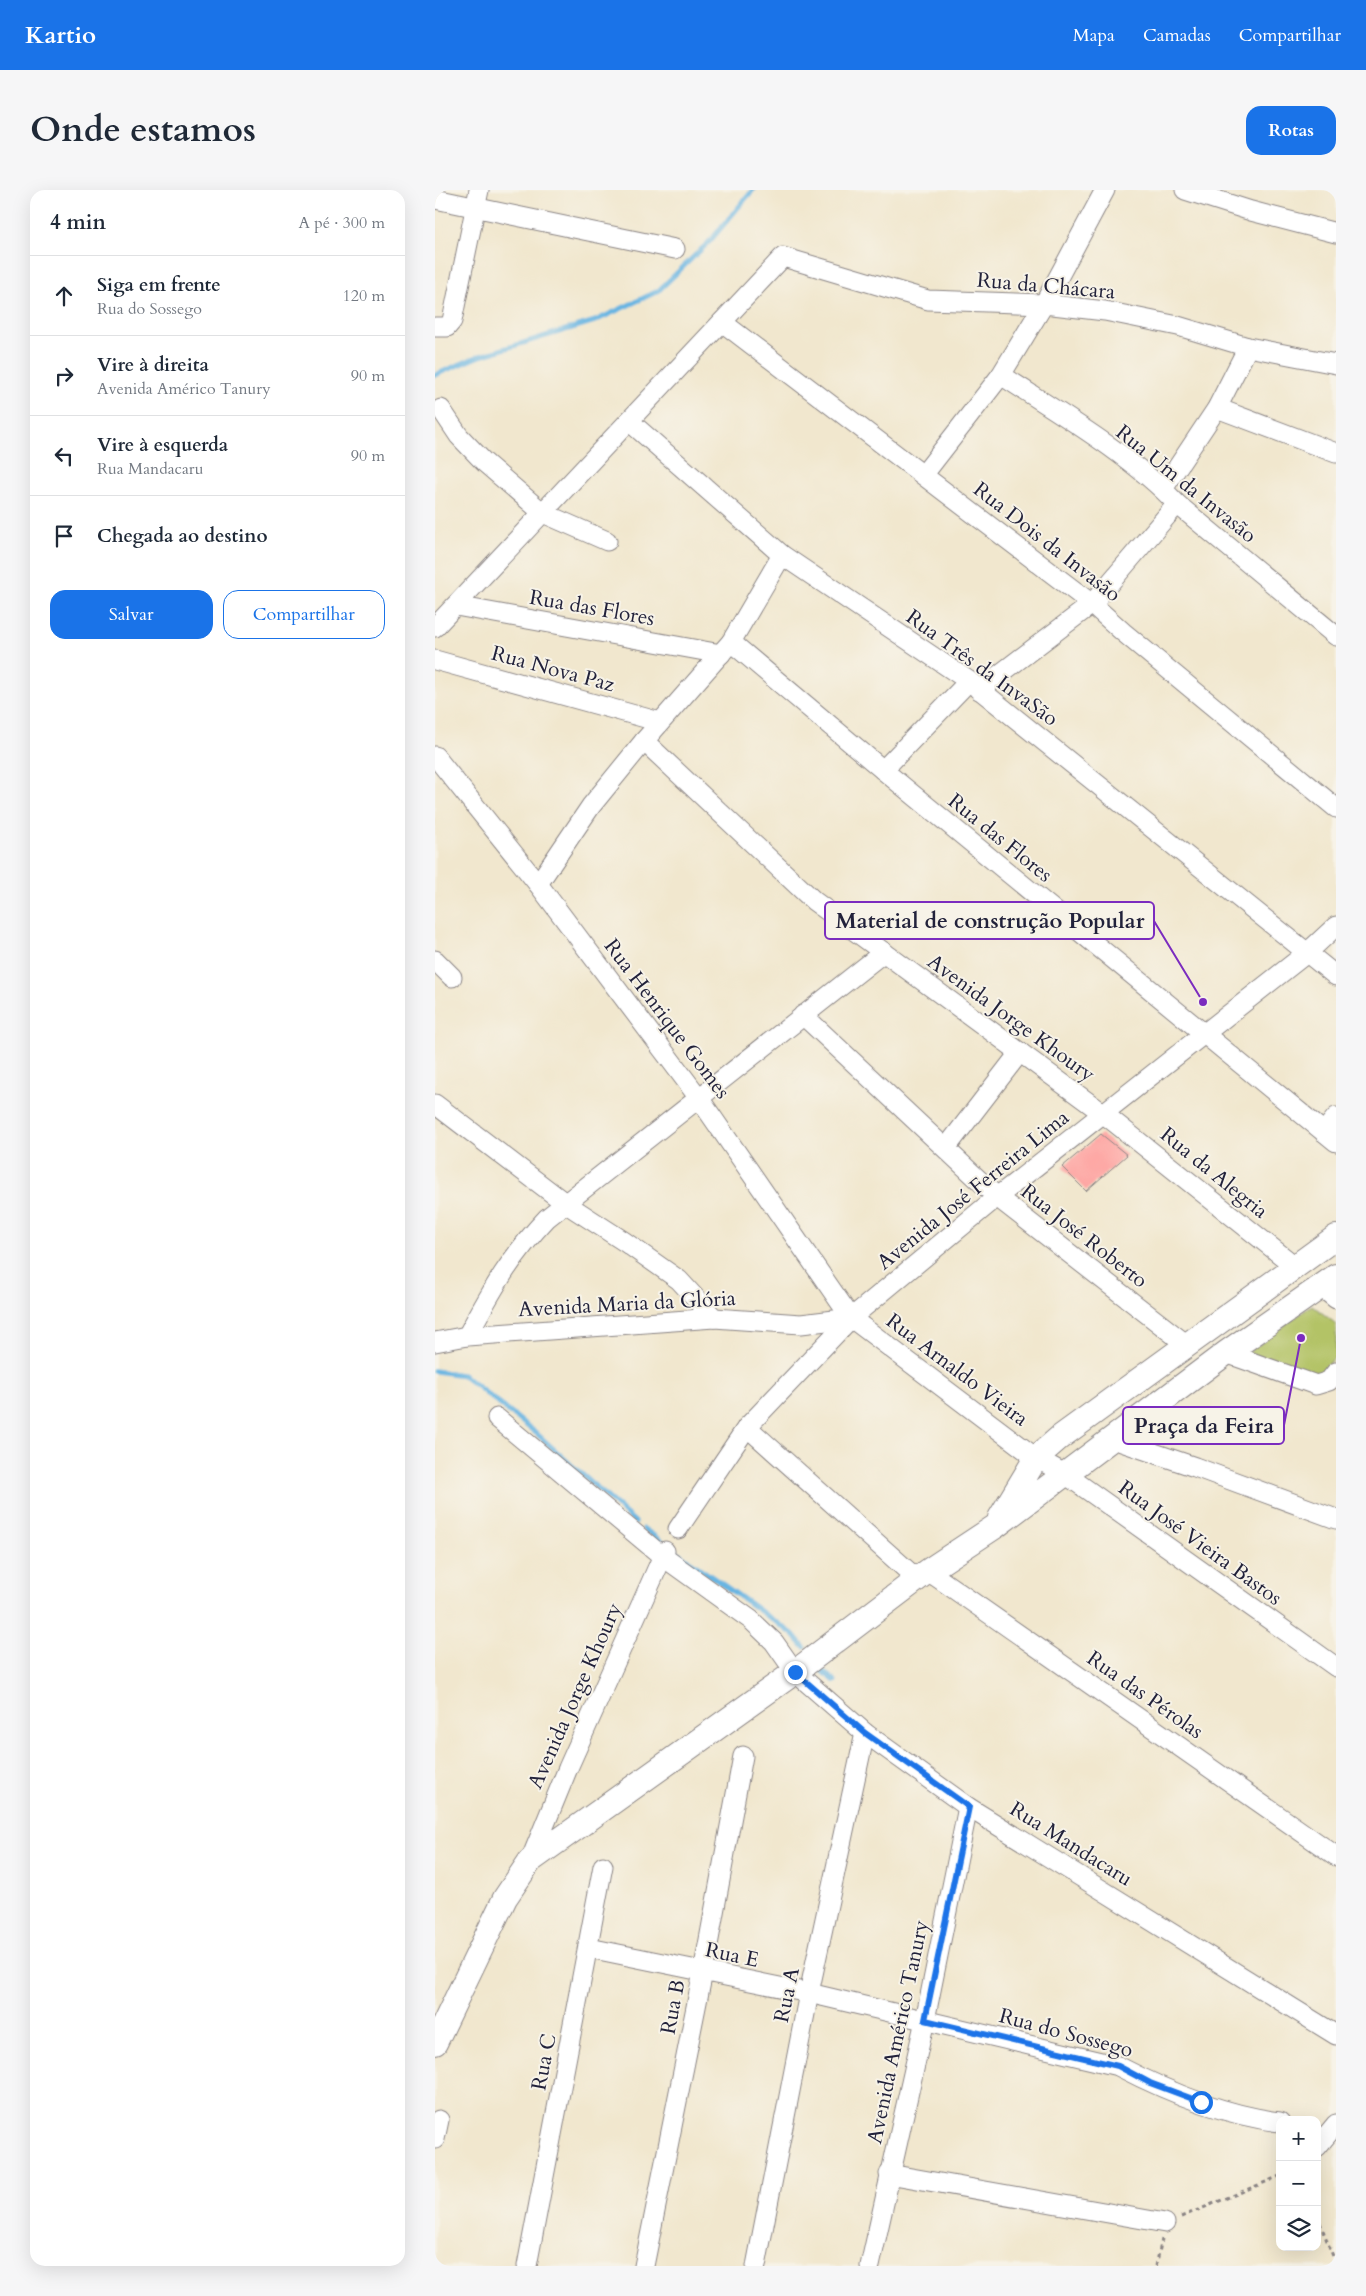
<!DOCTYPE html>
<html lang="pt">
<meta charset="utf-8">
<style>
body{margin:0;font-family:Cardo,serif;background:#f6f6f7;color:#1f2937}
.controls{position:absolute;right:15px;bottom:15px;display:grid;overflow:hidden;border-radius:10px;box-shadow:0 5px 20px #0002}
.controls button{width:45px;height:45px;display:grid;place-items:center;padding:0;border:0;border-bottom:1px solid #e0e1e3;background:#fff;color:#1f2937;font:25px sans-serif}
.stop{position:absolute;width:15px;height:15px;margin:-11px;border:4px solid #1a73e8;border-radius:50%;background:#fff}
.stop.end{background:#1a73e8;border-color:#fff;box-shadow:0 1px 5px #0008}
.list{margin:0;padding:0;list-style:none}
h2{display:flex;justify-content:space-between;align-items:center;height:65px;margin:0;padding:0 20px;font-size:21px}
h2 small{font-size:16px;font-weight:400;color:#747a83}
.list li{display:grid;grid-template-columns:32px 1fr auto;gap:15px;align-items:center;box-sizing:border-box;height:80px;padding:0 20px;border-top:1px solid #e0e1e3}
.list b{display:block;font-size:19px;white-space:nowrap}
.list p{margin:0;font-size:16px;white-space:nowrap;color:#747a83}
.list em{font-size:16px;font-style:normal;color:#747a83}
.actions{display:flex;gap:10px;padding:15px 20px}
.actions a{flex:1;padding:11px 0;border:1px solid #1a73e8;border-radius:15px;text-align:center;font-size:18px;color:#1a73e8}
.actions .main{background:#1a73e8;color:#fff}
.icon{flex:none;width:28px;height:28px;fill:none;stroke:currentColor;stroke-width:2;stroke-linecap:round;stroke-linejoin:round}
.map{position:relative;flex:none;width:901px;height:2076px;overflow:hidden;border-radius:15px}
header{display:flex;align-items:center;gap:30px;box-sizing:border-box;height:70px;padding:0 25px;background:#1a73e8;color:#fff}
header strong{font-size:24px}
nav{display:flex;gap:28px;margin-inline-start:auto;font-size:18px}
.intro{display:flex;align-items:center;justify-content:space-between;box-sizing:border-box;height:120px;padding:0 30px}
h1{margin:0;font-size:35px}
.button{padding:12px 22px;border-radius:15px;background:#1a73e8;color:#fff;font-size:18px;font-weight:700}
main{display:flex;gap:30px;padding:0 30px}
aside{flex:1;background:#fff;border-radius:15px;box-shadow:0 5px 20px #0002}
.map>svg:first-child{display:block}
</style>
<header>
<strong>Kartio</strong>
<nav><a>Mapa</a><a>Camadas</a><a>Compartilhar</a></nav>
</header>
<div class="intro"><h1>Onde estamos</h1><a class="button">Rotas</a></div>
<main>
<aside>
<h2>4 min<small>A pé · 300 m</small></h2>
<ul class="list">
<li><svg class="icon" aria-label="ahead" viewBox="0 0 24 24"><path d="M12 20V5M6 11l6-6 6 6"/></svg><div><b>Siga em frente</b><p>Rua do Sossego</p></div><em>120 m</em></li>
<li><svg class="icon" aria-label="right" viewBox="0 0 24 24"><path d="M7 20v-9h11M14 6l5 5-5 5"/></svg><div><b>Vire à direita</b><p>Avenida Américo Tanury</p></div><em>90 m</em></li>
<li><svg class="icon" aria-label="left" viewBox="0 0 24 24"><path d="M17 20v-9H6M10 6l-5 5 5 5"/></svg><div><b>Vire à esquerda</b><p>Rua Mandacaru</p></div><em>90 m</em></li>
<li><svg class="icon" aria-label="arrive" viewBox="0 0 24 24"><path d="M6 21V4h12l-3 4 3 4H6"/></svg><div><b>Chegada ao destino</b></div></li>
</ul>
<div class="actions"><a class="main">Salvar</a><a>Compartilhar</a></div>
</aside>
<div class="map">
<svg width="901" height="2076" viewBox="0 0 901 2076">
<rect width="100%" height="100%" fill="#f7f3e8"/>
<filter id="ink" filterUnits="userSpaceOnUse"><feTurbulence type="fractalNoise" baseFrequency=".02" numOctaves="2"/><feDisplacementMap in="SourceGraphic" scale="10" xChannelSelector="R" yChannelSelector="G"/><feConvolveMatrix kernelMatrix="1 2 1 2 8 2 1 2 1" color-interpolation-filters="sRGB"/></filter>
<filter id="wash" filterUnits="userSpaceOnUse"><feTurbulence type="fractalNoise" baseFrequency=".0096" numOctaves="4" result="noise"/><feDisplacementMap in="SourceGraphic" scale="20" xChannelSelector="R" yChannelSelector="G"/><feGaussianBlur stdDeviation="1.12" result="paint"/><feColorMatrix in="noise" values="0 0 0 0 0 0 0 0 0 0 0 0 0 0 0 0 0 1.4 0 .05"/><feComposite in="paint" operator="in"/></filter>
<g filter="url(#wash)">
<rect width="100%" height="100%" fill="#f1e7ce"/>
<polygon fill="#b3c366" stroke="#6a7250" points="877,1115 901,1134 901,1166 883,1185 813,1163"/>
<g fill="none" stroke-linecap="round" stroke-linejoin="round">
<g stroke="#69b5e2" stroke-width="5">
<polyline points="0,185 42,167 160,131 223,101 275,51 318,0"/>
<polyline points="0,1181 28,1185 101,1243 200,1332"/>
<polyline points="209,1339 358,1444 369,1457"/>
<polyline points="386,1480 400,1491"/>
</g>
</g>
<g id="blocks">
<polygon fill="#fea3a0" points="666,944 692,965 651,1001 627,977"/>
</g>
</g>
<g filter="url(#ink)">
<use href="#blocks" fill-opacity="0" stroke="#8a8484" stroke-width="1"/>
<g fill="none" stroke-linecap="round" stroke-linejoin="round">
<g stroke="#8a8484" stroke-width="21">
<g id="minor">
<polyline points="750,0 816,21 901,43"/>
<polyline points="0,9 240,59"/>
<polyline points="287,132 657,414 688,442 901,618"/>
<polyline points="0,137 12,137 17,131 44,0"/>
<path d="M 566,185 C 624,223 695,264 742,314 L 901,446"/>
<polyline points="782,218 901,263"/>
<polyline points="6,219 24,246 49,272 108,323 172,351"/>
<polyline points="194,231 347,365 534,491 901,786"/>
<polyline points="489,284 566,185 609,114 670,0"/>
<polyline points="728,299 782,218 813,157"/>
<polyline points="21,416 286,464"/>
<polyline points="0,437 348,67 493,110 609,114 670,121 743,136 813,157 901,174"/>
<polyline points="296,452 448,580 901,952"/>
<polyline points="0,470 225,532"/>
<polyline points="544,500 657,414 742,314"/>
<polyline points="209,551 379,711 669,924 861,1077"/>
<polyline points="0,566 103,694 264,908 416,1128 601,1268 630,1284 901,1477"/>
<polyline points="448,580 534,491"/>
<polyline points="103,694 156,616 209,551 296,452 347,365"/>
<polyline points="0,770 17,787"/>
<polyline points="368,825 562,1007 752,1155"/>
<polyline points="0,914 130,1013 190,1052 244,1090 279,1128"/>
<polyline points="889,942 901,927"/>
<polyline points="511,958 585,862"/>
<polyline points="885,1096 901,1109"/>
<path d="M 32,1146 C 57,1100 76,1066 112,1028 L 449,762"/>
<polyline points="0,1152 32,1146 279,1128 366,1134 416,1128"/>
<polyline points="791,1163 881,1195 894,1191 901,1182"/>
<polyline points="62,1228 227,1366 316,1430 339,1452 360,1482 430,1543 533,1617 901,1845"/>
<polyline points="312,1237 482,1389"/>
<polyline points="678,1249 760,1277 901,1329"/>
<polyline points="243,1339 312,1237 416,1128 562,1007 873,762 901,736"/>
<polyline points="493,1381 901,1666"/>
<polyline points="95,1671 133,1578 230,1361"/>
<path d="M 154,1758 L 374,1803 L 683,1876 C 733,1902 788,1925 845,1932"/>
<polyline points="0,1949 4,1930"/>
<polyline points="882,1957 901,1934"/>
<polyline points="454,1984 730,2033"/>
<polyline points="92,2076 168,1676"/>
<polyline points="209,2076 268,1782 308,1566"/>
<polyline points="321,2076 374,1803 430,1543"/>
<polyline points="435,2076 490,1830 533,1617"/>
</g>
</g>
<g stroke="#8a8484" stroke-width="26">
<g id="tertiary">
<polyline points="565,1328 601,1268 624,1248 901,1047"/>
<polyline points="0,1853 70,1708 95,1671 360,1482 493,1381 561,1336 791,1163 901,1086"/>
</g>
</g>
<g stroke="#8a8484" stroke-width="3" stroke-dasharray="4 4" stroke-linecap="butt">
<polyline points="882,2025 901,2074"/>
<polyline points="746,2027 845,1986"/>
<polyline points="721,2076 727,2049"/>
</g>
<use href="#minor" stroke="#fff" stroke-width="19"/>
<use href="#tertiary" stroke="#fff" stroke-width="24"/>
</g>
</g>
<g fill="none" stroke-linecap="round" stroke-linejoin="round" filter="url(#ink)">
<polyline stroke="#1a73e8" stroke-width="6" points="360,1482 430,1543 534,1617 490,1830 683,1876 715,1893 766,1912"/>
</g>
<g text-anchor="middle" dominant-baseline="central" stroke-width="4" stroke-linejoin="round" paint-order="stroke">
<g font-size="21" fill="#22223b" stroke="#f7f3e8">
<text transform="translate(611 96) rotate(5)">Rua da Chácara</text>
<text transform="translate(751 294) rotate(39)">Rua Um da Invasão</text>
<text transform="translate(612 352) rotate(38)">Rua Dois da Invasão</text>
<text transform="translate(157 418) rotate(10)">Rua das Flores</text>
<text transform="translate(547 478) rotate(36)">Rua Três da InvaSão</text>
<text transform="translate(118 479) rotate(15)">Rua Nova Paz</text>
<text transform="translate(565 648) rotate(39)">Rua das Flores</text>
<text transform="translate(576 828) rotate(36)">Avenida Jorge Khoury</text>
<text transform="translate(232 829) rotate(53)">Rua Henrique Gomes</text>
<text transform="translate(779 983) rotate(39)">Rua da Alegria</text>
<text transform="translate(538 1000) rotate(-39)">Avenida José Ferreira Lima</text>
<text transform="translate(649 1046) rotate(38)">Rua José Roberto</text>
<text transform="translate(192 1114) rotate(-3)">Avenida Maria da Glória</text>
<text transform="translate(522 1180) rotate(37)">Rua Arnaldo Vieira</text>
<text transform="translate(765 1353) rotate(36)">Rua José Vieira Bastos</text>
<text transform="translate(710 1505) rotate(35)">Rua das Pérolas</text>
<text transform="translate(140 1506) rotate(-66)">Avenida Jorge Khoury</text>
<text transform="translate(636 1654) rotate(32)">Rua Mandacaru</text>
<text transform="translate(297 1765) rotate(12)">Rua E</text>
<text transform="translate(352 1805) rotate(-78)">Rua A</text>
<text transform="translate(238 1817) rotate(-79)">Rua B</text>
<text transform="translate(463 1842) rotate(-78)">Avenida Américo Tanury</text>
<text transform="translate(631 1843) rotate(15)">Rua do Sossego</text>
<text transform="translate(109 1872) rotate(-79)">Rua C</text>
</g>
</g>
<path fill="none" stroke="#7b2cbf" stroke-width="2" d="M768 812L719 731M866 1148L849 1235"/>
<g fill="#7b2cbf" stroke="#f7f3e8" stroke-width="2">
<circle cx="768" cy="812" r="5"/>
<circle cx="866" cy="1148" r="5"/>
</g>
<g fill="#f7f3e8" stroke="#7b2cbf" stroke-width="2">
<rect x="390" y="712" width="329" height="37" rx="5"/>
<rect x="688" y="1217" width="161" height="37" rx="5"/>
</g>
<g font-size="22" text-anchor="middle" font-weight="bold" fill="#22223b">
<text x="555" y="738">Material de construção Popular</text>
<text x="769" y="1243">Praça da Feira</text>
</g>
</svg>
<div class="controls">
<button>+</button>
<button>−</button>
<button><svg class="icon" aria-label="layers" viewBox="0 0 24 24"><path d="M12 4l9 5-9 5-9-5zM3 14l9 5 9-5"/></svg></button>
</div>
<div class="stop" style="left:766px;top:1912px"></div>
<div class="stop end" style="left:360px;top:1482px"></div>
</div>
</main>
